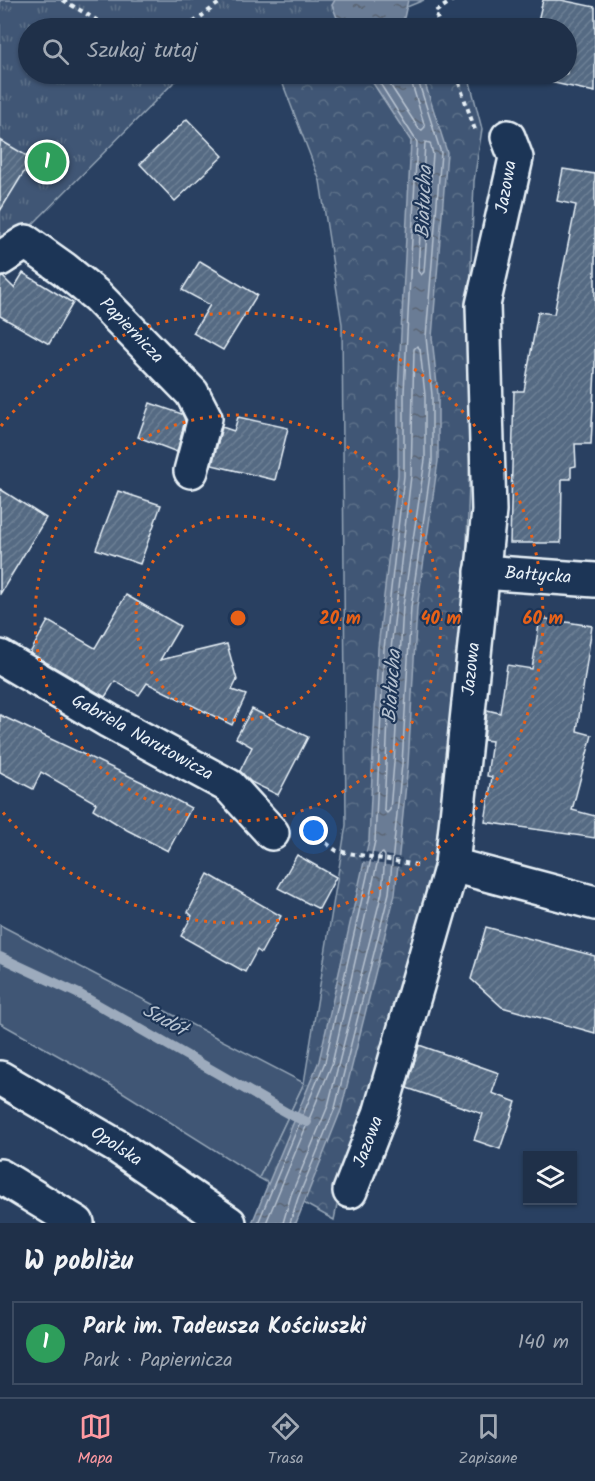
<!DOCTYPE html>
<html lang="pl">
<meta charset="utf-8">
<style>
body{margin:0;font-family:Kalam,sans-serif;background:#273850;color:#f1f3f6}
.controls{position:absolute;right:18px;bottom:18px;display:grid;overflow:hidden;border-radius:0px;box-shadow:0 2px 4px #0004}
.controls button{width:54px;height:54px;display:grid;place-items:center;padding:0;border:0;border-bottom:2px solid #3c4b61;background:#1f3049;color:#f1f3f6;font:30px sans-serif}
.you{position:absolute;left:314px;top:831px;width:21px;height:21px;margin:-15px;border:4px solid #fff;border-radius:50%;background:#1a73e8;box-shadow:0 0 0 9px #1a73e833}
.badge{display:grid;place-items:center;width:39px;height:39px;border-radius:50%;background:#ff9aa2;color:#fff;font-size:20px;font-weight:700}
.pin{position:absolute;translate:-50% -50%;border:3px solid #fff;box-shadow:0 2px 6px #0006}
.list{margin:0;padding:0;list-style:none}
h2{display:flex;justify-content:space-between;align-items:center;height:78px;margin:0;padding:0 24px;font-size:26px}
h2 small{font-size:20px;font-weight:400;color:#a1a9b4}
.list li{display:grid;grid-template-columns:39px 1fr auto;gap:18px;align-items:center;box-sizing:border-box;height:84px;margin:0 12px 12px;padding:0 12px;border:2px solid #3c4b61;border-radius:0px}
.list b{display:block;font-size:22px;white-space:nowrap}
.list p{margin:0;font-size:20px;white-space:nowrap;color:#a1a9b4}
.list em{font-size:20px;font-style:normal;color:#a1a9b4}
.icon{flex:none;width:33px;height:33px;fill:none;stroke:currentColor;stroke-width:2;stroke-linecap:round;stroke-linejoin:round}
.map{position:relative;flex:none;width:595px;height:1223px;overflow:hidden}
.search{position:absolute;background:#1f3049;box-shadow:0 2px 4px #0004;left:18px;right:18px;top:18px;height:66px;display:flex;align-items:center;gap:15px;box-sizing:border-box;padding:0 21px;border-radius:33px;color:#a1a9b4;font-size:22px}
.sheet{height:174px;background:#1f3049}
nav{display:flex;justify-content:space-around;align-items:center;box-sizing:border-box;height:84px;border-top:2px solid #3c4b61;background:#1f3049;font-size:16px;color:#a1a9b4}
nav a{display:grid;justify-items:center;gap:3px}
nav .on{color:#ff9aa2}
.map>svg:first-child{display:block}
</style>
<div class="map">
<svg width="595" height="1223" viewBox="0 0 595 1223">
<defs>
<pattern id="forest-crowns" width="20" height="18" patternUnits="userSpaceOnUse" patternTransform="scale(1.5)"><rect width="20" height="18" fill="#415774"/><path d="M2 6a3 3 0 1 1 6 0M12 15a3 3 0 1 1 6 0" fill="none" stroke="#5c7089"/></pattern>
<pattern id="park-tufts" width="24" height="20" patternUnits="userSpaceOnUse" patternTransform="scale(1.5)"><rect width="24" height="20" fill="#415774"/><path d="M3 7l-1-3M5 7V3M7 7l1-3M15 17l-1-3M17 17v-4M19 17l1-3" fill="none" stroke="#5c7089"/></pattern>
<pattern id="water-ripples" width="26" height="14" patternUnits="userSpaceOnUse" patternTransform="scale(1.5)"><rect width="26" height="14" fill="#6b7c95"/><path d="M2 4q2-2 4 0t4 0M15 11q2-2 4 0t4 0" fill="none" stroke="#5a6573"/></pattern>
<pattern id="building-hatch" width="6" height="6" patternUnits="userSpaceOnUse" patternTransform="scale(1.5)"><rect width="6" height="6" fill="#556a83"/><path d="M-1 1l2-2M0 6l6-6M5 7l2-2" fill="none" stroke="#6d8095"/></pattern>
</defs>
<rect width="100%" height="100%" fill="#294061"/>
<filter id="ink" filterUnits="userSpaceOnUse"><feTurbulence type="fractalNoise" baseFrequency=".0167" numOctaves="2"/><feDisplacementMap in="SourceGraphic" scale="12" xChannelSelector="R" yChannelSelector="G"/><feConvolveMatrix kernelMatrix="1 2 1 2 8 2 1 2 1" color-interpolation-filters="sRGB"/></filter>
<g filter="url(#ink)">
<polygon fill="#415774" stroke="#94a4b6" stroke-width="1.5" points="0,925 304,1083 259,1178 116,1088 0,1023"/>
<polygon fill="url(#forest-crowns)" stroke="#94a4b6" stroke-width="1.5" points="279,74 468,74 482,129 474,181 470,293 470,450 466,574 443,798 431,877 395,1018 349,1148 334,1220 259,1178 304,1083 346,825 342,324 320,181"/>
<polygon fill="url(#park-tufts)" stroke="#94a4b6" stroke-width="1.5" points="0,0 424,0 392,13 321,28 28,28 28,74 182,74 31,226 0,245"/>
<g fill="url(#water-ripples)" stroke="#9dabbd" stroke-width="1.5">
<polygon points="335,0 408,0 404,18 407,28 341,28 332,5"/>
<polygon points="367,74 422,74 447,152 432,337 438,395 438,461 417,608 408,764 395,894 341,1110 296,1223 252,1223 319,1061 369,840 378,648 398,475 398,392 411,141"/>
</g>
<polygon fill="#294061" points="363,851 402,858 401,867 361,861"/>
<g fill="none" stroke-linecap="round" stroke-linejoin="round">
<g stroke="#b6c2d0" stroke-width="1.5">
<polyline points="383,74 419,129 422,130 425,127 409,74"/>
<polygon points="425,142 430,143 433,154 424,272 421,275 418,271"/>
<polygon points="417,346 420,349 425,395 425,460 403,606 394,763 390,810 387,813 384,810 391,649 411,476 414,349"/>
<polyline points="258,1223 325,1062 375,841 384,649 404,476 404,392 417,142 374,74"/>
<polyline points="266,1223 332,1064 379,855 383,853 385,856 382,892 328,1106 291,1195 283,1223"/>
<polyline points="290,1223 298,1198 335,1108 389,893 402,764 411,607 432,461 432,395 426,337 441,153 416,74"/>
</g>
<polyline stroke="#9dabbd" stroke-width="10" points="0,957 79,994 287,1113 307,1122"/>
</g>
<g fill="url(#building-hatch)" stroke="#e8f1f8" stroke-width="1.5">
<polygon points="543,0 561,0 595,7 595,92 545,81 547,74 567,74 567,28 537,25"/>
<polygon points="187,119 223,156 175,201 140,164"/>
<polygon points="0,140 32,159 0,211"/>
<polygon points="563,169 595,174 595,370 591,444 575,444 576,466 571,467 571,479 562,479 561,543 510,543 514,391 524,391 538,312 554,314 576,205 557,201"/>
<polygon points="200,261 257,295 223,350 193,333 210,305 182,290"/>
<polygon points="23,273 73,303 49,344 0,316 0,278 3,277 14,288"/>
<polygon points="150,403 182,414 185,420 177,452 138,437"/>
<polygon points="238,417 288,428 275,480 212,465 222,427 234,431"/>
<polygon points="0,489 46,518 0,594"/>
<polygon points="118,491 161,505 140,564 96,549"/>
<polygon points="126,595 180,626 160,660 227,644 237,680 232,690 246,695 232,725 147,683 139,695 115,681 105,697 30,653 48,621 95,648"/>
<polygon points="540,618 592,626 577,731 592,735 572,810 595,816 595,838 485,822 492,777 487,776 492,741 484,740 487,710 500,713 507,665 532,669"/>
<polygon points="252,709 308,737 278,795 251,782 240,771 252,747 236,738"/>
<polygon points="0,715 142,782 191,808 168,851 127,830 93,809 96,803 41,772 33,789 0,772"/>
<polygon points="297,855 336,877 319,909 278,888"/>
<polygon points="208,874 281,916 261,953 257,950 245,972 181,936 192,916 188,912"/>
<polygon points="486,927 595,956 595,1033 502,1007 471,979"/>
<polygon points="419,1045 499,1073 492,1093 516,1102 500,1149 474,1140 483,1114 407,1088"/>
</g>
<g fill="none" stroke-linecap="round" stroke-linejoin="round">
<g stroke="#e8f1f8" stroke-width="38">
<g id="minor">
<polyline points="0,259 26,242 64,269 97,296 192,393 205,418 191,471"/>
<polyline points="482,572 595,580"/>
<polyline points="0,657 109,721 229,786 272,833"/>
<polyline points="452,865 595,903"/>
<polyline points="350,1191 380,1114 452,865 489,511 483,305 516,158 508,137"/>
</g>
</g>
<g stroke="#e8f1f8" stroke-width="38">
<g id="primary">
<polyline points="0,1078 118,1147 229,1223"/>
<polyline points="0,1176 77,1223"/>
</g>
</g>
<g stroke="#e8f1f8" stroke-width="4" stroke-dasharray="4.5 4.5" stroke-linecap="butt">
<polyline points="63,0 110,28"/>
<polyline points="186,28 223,0"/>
<polyline points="441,28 435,12 453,0"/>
<polyline points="456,74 475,130"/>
<polyline points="304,829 307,829 337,851 417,865"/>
</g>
<use href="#minor" stroke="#1d3557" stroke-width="33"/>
<use href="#primary" stroke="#1d3557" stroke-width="33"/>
</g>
</g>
<g fill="none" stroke="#e86118" stroke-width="3" stroke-dasharray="3 6">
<circle cx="238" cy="618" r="102"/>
<circle cx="238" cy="618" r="203"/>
<path d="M1 426A305 305 0 1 1 1 810"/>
</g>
<g text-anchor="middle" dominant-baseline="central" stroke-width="4.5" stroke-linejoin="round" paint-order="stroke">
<g font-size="18" fill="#e8f1f8" stroke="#1d3557">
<text transform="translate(507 187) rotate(-80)">Jazowa</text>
<text transform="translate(131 331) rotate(46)">Papiernicza</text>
<text transform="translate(538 576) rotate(4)">Bałtycka</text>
<text transform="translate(472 669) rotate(-84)">Jazowa</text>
<text transform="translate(142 738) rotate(29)">Gabriela Narutowicza</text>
<text transform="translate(369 1142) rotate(-69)">Jazowa</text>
<text transform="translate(116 1147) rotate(33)">Opolska</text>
</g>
<g font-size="20" font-style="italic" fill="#b6c2d0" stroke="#1d3557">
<text transform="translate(425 202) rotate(-88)">Białucha</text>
<text transform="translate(393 686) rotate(-86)">Białucha</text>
<text transform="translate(164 1021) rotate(29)">Sudół</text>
</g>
</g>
<circle cx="238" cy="618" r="9" fill="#e86118" stroke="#1d3557" stroke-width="3"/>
<g font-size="18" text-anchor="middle" font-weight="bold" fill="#e86118" stroke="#1d3557" stroke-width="4.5" stroke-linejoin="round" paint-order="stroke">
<text x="340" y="624">20 m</text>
<text x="441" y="624">40 m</text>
<text x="543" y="624">60 m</text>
</g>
</svg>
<div class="controls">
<button><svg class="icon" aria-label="layers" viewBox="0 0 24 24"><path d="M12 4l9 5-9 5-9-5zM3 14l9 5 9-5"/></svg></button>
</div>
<div class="you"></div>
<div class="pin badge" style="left:47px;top:162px;background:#2e9e5b">1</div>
<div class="search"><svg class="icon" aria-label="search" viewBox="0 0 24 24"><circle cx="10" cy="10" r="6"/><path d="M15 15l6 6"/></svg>Szukaj tutaj</div>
</div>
<section class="sheet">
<h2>W pobliżu<small></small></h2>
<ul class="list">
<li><span class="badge" style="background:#2e9e5b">1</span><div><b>Park im. Tadeusza Kościuszki</b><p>Park · Papiernicza</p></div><em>140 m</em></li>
</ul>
</section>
<nav>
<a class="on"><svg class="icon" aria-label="map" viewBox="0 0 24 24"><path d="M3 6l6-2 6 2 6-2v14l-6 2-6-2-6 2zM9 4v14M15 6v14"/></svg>Mapa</a>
<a><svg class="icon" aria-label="directions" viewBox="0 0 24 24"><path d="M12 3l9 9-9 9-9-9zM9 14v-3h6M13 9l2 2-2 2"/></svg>Trasa</a>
<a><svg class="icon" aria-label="saved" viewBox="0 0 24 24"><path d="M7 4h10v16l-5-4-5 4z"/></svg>Zapisane</a>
</nav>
